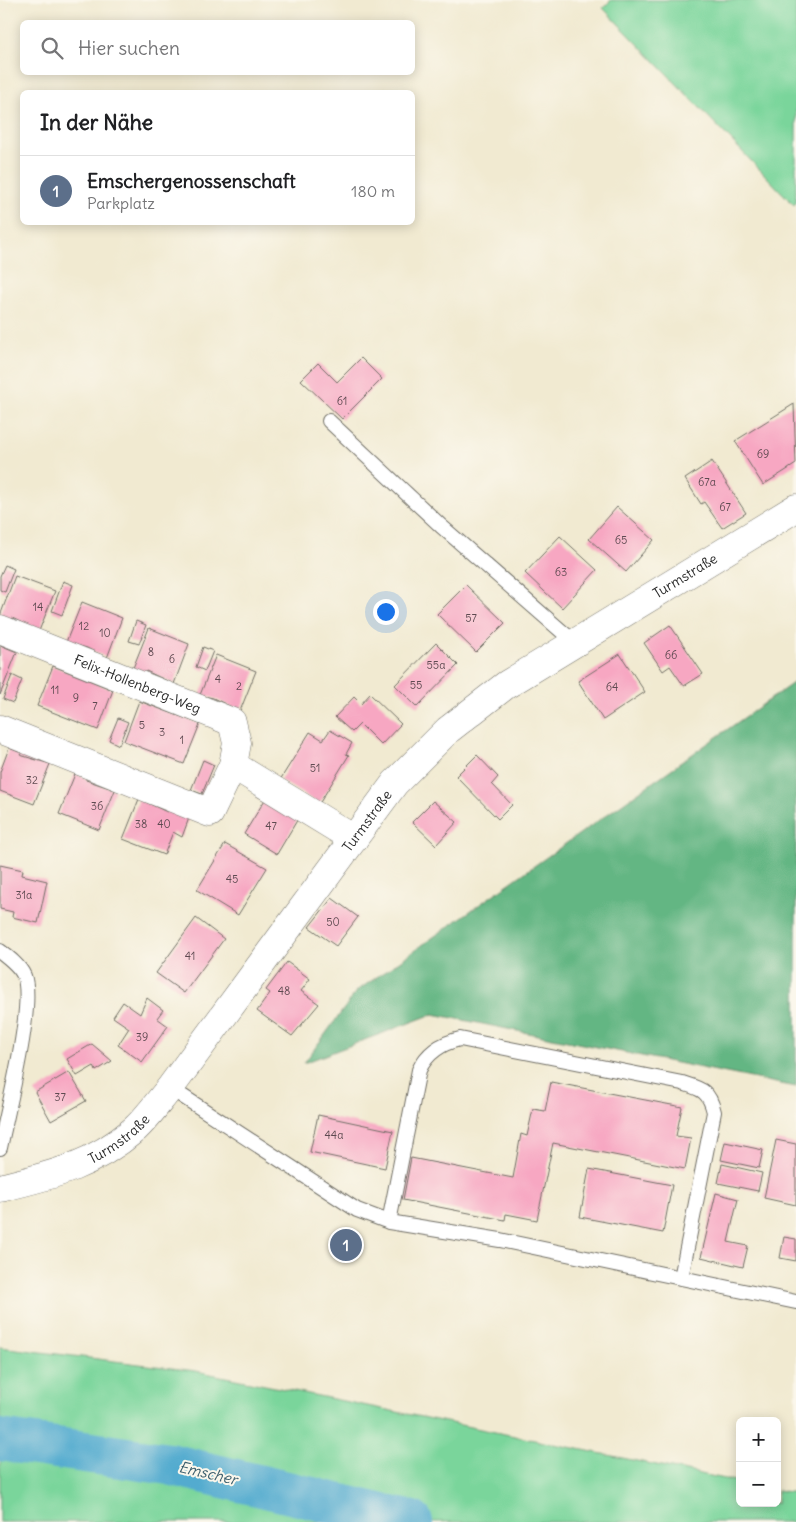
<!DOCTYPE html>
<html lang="de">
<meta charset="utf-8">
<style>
body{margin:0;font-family:Delius,sans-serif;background:#f2f2f2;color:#202124}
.controls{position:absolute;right:15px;bottom:15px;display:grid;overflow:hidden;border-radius:8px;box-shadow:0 2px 12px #0003}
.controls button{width:45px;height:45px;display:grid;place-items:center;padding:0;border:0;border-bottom:1px solid #e0e0e0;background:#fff;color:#202124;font:25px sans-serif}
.you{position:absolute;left:385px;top:611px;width:18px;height:18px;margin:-12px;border:4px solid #fff;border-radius:50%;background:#1a73e8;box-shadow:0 0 0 8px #1a73e833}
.badge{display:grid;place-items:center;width:32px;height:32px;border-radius:50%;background:#d1495b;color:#fff;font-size:16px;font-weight:700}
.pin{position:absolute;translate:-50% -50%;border:2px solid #fff;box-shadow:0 1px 5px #0006}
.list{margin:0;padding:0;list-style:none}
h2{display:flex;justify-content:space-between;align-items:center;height:65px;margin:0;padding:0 20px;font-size:21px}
h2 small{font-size:16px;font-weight:400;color:#757577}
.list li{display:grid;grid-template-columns:32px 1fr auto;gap:15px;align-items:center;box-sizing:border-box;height:70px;padding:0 20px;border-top:1px solid #e0e0e0}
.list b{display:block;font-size:19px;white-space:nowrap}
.list p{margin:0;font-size:16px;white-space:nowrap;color:#757577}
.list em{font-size:16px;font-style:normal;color:#757577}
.icon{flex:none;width:28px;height:28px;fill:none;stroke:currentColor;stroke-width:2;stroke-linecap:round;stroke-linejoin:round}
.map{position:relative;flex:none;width:796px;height:1522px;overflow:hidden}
.search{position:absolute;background:#fff;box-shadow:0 2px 12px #0003;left:20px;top:20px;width:395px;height:55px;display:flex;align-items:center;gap:12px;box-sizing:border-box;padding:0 18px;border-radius:8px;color:#757577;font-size:19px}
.panel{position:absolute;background:#fff;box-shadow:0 2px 12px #0003;left:20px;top:90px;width:395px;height:135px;border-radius:8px}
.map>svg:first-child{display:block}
</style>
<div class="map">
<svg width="796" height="1522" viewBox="0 0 796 1522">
<rect width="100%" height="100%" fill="#fbf7ec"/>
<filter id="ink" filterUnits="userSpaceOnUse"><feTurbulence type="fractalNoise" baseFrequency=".02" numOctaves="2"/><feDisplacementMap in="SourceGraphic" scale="10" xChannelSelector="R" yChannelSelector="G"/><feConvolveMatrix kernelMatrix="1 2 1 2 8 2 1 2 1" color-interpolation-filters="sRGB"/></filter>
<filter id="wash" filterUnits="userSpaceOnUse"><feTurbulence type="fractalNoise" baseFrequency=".0096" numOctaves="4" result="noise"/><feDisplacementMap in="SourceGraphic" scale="20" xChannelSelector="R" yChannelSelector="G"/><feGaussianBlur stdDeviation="1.12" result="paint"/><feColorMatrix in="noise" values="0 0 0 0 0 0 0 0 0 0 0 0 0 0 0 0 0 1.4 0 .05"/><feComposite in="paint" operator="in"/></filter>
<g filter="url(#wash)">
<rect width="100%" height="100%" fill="#f1ead1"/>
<g fill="#7ad59b" stroke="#528063">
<polygon points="611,0 796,0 796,203 794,205 603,8"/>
<polygon points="0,1347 196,1371 740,1482 740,1503 777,1503 777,1490 796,1493 796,1522 0,1522"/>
</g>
<polygon fill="#63b683" stroke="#477057" points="796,681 796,1087 433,1014 304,1063 357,991"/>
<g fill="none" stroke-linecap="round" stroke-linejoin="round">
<polyline stroke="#52abcf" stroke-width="42" points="0,1440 169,1464 412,1522"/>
</g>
<g id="blocks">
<g fill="#f7a7c2">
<polygon points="361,358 382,379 342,419 301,380 318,363 337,382"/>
<polygon points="794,404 796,464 763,485 735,441"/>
<polygon points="712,461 746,513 722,528 704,502 701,504 685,479"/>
<polygon points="617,507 654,540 626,572 589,539"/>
<polygon points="560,536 597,570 562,608 525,573"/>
<polygon points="5,565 14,569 5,592 0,590 0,576"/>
<polygon points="15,576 55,591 39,631 12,618 11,620 0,616"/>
<polygon points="63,581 73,585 62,615 52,611"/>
<polygon points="466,585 505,623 476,652 437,614"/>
<polygon points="82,602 122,618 107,658 87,648 66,642"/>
<polygon points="136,621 146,625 139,644 129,641"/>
<polygon points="670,625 703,674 684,686 670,666 663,671 644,643"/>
<polygon points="149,628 189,644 174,684 146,671 145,673 133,668"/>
<polygon points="436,643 458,665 417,707 395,685"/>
<polygon points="0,645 17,652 0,695"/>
<polygon points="203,647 213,651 205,671 196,667"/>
<polygon points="620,654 645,692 603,720 578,681"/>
<polygon points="216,655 256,671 240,711 213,698 200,695"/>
<polygon points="53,666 113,690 98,730 37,706"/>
<polygon points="12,675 22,680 13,703 3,699"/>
<polygon points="370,694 401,724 381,745 360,724 352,732 335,717 354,697 361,704"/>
<polygon points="139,701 200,724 184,764 124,741"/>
<polygon points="118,718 128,722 119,745 109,740"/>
<polygon points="330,730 352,743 346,754 349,755 319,804 280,780 310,732 323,740"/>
<polygon points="9,748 21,753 20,755 50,764 34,804 0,791 0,772"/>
<polygon points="477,755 498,777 492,784 512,805 498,819 456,776"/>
<polygon points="203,760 214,765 202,794 191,790"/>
<polygon points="75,774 86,778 86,780 115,790 99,830 59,814"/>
<polygon points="266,798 299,817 277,854 244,834"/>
<polygon points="139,799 167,812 167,810 189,818 182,837 173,832 164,855 123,839"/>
<polygon points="433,801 457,822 436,845 412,822"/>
<polygon points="225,844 267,868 238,915 197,890"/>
<polygon points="0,865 23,870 22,875 47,881 38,923 12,917 13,912 0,909"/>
<polygon points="332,898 358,917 336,946 309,927"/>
<polygon points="196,918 224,939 184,993 156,973"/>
<polygon points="287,962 310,979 301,991 319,1004 292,1036 257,1011 270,993 266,990"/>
<polygon points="147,998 163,1010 157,1018 168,1026 142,1062 118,1045 129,1028 113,1017 123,1002 140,1014"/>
<polygon points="92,1044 112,1061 96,1071 94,1066 77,1076 67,1059"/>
<polygon points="69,1072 86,1101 51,1121 35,1092"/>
<polygon points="551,1082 682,1107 676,1136 691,1138 685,1169 553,1143 537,1220 506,1214 505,1220 403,1200 411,1158 513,1178 521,1134 527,1136 533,1109 545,1111"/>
<polygon points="318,1115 393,1131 385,1168 310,1152"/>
<polygon points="776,1140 796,1144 796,1205 764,1198"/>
<polygon points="725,1142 763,1150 759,1168 721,1160"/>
<polygon points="722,1164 762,1173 758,1191 718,1183"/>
<polygon points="589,1169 672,1185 663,1233 580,1217"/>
<polygon points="716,1193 738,1199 728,1242 748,1246 743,1267 701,1257"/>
<polygon points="784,1237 796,1239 796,1261 780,1258"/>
</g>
</g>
</g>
<g filter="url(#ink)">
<use href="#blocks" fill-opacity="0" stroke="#706e65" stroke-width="1"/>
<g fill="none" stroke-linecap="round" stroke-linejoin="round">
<g stroke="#706e65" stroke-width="16">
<g id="lane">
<polyline points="329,421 441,526 574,642"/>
<path d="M 0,951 C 8,957 20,966 24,976 C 35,1005 7,1112 0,1148"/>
<polyline points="170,1088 357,1210 389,1222 500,1240 796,1302"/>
<path d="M 389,1222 L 419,1070 C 427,1053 442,1043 460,1039 L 682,1083 C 701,1089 709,1090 714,1112 L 681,1278"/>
</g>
</g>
<g stroke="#706e65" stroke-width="29">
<g id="street">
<path id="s1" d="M 0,629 L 232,722 L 237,743 L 233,765 L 210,813 L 0,729"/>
<polyline points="233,765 354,839"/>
<path id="s2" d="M 0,1188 C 54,1175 92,1166 135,1129 C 148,1117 159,1101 170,1088 L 395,783 L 448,730 L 506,685 L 796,508"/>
</g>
</g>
<use href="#lane" stroke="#fff" stroke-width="14"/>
<use href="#street" stroke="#fff" stroke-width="28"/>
</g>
</g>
<g text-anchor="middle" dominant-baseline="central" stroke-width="4" stroke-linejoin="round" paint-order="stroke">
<g font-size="11" fill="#5e4a51">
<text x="342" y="401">61</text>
<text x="763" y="454">69</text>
<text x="707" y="482">67a</text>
<text x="725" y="507">67</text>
<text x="621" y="540">65</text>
<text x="561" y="572">63</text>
<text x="38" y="607">14</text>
<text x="471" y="618">57</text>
<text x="84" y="626">12</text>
<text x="105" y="633">10</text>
<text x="151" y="652">8</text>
<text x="671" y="655">66</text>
<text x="172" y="659">6</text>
<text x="436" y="665">55a</text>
<text x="218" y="679">4</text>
<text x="416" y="685">55</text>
<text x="239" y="686">2</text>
<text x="612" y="687">64</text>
<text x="55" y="690">11</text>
<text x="76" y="698">9</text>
<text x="95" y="706">7</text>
<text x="142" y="725">5</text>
<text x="162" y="732">3</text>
<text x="182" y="740">1</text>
<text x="315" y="768">51</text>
<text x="32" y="780">32</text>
<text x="97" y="806">36</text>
<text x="141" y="824">38</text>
<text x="164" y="824">40</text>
<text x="271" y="826">47</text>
<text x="232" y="879">45</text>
<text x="24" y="895">31a</text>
<text x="333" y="922">50</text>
<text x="190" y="956">41</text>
<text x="284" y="991">48</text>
<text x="142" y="1037">39</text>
<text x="60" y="1097">37</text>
<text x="334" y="1135">44a</text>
</g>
<g font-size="14" fill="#2b2b2b" stroke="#fbf7ec">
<text stroke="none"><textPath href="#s2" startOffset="940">Turmstraße</textPath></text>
<text stroke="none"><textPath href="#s1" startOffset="148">Felix-Hollenberg-Weg</textPath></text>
<text stroke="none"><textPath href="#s2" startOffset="535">Turmstraße</textPath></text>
<text stroke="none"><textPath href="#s2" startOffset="130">Turmstraße</textPath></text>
</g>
<g font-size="15" font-style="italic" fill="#3b5e6d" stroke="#fbf7ec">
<text transform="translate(208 1473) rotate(13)">Emscher</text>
</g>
</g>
</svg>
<div class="controls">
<button>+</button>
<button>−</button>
</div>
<div class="you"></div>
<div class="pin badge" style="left:346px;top:1245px;background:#5c6f8a">1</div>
<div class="search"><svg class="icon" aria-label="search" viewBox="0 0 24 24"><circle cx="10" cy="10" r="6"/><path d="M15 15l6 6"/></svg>Hier suchen</div>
<section class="panel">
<h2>In der Nähe<small></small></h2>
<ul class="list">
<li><span class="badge" style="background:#5c6f8a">1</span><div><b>Emschergenossenschaft</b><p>Parkplatz</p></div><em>180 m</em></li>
</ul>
</section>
</div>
